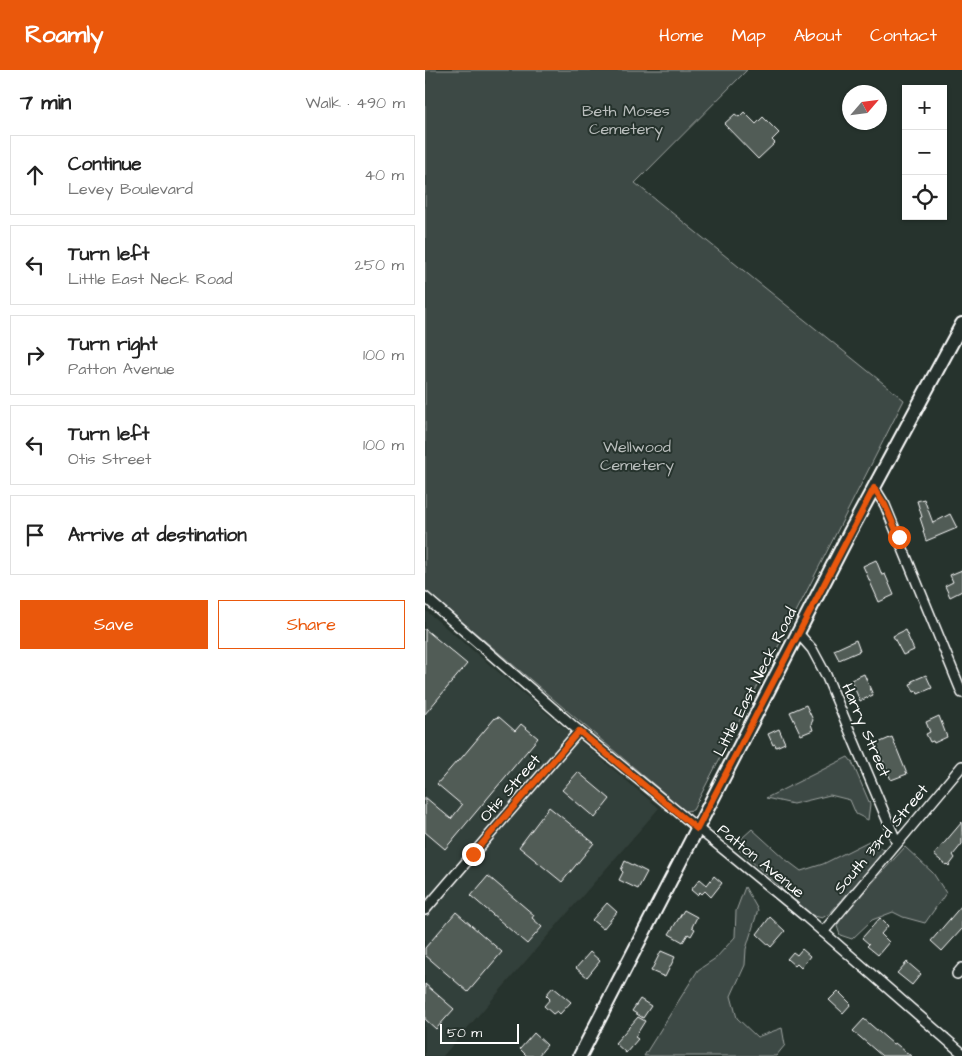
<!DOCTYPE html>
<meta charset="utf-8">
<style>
body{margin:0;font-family:"Architects Daughter",sans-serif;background:#f6f6f6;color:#222}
.controls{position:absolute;right:15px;top:15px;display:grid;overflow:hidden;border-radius:0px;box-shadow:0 1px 4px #0004}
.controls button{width:45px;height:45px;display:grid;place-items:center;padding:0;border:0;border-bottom:1px solid #e0e0e0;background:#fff;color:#222;font:25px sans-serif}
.compass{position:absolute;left:417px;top:15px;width:45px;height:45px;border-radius:50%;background:#fff;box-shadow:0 1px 4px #0004;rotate:62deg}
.scale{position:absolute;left:15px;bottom:12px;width:79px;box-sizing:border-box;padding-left:5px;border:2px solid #fff;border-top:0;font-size:14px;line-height:18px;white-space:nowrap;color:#fff;-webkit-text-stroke:4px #26332d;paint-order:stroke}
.stop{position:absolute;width:15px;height:15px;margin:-11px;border:4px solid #ea580c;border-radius:50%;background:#fff}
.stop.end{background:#ea580c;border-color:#fff;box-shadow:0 1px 5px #0008}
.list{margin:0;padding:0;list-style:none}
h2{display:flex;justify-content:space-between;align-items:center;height:65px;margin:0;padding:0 20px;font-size:21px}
h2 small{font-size:16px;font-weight:400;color:#767676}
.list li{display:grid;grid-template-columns:32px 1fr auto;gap:15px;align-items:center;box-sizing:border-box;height:80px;margin:0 10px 10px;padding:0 10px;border:1px solid #e0e0e0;border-radius:0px}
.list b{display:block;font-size:19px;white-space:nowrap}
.list p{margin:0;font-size:16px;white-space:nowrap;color:#767676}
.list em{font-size:16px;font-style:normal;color:#767676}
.actions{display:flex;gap:10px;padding:15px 20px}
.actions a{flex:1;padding:11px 0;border:1px solid #ea580c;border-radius:0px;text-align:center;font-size:18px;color:#ea580c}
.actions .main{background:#ea580c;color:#fff}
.icon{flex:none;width:28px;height:28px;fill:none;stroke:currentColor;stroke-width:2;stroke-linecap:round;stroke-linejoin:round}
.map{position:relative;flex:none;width:537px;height:986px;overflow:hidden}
header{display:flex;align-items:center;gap:30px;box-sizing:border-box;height:70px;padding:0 25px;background:#ea580c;color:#fff}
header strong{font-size:24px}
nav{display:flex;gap:28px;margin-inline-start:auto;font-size:18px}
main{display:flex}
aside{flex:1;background:#fff}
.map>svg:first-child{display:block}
</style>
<header>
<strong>Roamly</strong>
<nav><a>Home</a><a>Map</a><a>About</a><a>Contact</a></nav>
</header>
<main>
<aside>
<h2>7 min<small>Walk · 490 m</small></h2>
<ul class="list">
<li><svg class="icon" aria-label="ahead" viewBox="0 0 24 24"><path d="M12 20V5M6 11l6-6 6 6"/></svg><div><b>Continue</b><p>Levey Boulevard</p></div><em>40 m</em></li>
<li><svg class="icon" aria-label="left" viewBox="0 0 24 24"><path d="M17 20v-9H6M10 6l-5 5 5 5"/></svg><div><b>Turn left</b><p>Little East Neck Road</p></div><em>250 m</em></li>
<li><svg class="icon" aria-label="right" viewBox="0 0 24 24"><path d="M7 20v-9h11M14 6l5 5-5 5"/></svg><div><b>Turn right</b><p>Patton Avenue</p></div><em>100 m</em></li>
<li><svg class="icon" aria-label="left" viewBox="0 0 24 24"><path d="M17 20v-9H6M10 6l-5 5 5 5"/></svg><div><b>Turn left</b><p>Otis Street</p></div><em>100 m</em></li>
<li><svg class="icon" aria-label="arrive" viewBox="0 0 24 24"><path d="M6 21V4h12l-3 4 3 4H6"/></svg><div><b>Arrive at destination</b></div></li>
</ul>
<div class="actions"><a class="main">Save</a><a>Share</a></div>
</aside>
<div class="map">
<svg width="537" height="986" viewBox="0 0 537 986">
<rect width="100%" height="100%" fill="#26332d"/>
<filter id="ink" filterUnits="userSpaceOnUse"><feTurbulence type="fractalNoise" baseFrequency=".02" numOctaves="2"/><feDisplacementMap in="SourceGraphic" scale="10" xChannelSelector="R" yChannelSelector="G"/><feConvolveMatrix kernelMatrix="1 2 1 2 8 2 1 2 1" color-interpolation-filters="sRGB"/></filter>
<g filter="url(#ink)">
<polygon fill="#333f3a" points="0,540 234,738 18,986 0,986"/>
<g fill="#3e4944" stroke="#9ea4a2">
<polygon points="0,0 322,0 210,113 479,330 367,550 268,740 260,741 0,520"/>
<polygon points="423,687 427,692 445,734 443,750 431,744 425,730 405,725 368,734 341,728"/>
<polygon points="327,759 360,789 376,801 398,794 444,771 461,781 404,844 397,848 386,845 313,779 317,768"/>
<polygon points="480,777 508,803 521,823 500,853 478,847 468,842 447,850 427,869 415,865 412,856 419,844"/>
<polygon points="320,817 333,840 321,879 320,895 306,926 312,948 332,967 357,958 360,975 351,986 219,986 273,900 291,888 310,867 311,841"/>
</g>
<g fill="#515c57" stroke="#fff">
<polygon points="319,42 331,54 338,47 354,63 347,70 350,73 333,89 299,54 310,44 314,47"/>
<polygon points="499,429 508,453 525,444 532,458 501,471 498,461 499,460 495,448 497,447 492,431"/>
<polygon points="451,490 457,505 460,504 469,525 454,532 438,496"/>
<polygon points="537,500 537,521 525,527 520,516 528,512 525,505"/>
<polygon points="0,559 42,594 0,644"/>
<polygon points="480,560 489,580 478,585 468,566"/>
<polygon points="431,570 435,581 414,590 409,580"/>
<polygon points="439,604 448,625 435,631 426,610"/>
<polygon points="501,605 507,618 493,624 492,621 489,622 485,614 488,613 487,611"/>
<polygon points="381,635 388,650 386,654 388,660 376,665 365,642"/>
<polygon points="514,646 522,667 509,673 508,671 505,672 501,664 505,662 501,652"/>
<polygon points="74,647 90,661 96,654 113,668 20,779 0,762 0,727 26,749 37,735 12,714 32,691 33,692 70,648"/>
<polygon points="354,659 360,673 351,677 350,674 348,675 343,664"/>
<polygon points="467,667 482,704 466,710 451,674"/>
<polygon points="153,702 185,729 170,748 137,720"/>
<polygon points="124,737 169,773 137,812 94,777"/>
<polygon points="537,752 537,774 528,785 530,788 524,796 522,794 521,795 509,785"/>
<polygon points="200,791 222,802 213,819 194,810 198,802 196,800"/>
<polygon points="63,806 109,845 107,848 117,857 102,874 46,826"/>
<polygon points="289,806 297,813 286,827 280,821 277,824 275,822 272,825 266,820 275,809 282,815"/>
<polygon points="182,833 192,842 178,859 167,850"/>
<polygon points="537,835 537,859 517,881 506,871"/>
<polygon points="259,840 272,847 267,857 270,859 266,866 263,864 258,872 244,864"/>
<polygon points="31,842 77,882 43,922 0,885 0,878"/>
<polygon points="345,847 360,861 346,877 332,864"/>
<polygon points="455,848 463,856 456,864 464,872 453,885 442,876 444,874 437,868"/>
<polygon points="377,879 385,886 376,898 372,894 370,896 362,889 368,882 372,885"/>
<polygon points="236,881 250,887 240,907 226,901"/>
<polygon points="165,882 175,891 162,907 151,898"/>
<polygon points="482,892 496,904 487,915 472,903"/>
<polygon points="0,914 29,939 11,959 0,949"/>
<polygon points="128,917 146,932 135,944 132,941 128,944 119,936 125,929 121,925"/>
<polygon points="413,921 426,934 418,943 404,930"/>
<polygon points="215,929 226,936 218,948 207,941"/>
<polygon points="213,947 220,951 210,967 213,969 201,983 190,973"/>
<polygon points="439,949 468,974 470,973 486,986 457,986 428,961"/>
<polygon points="109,963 122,975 113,986 102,986 95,979"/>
</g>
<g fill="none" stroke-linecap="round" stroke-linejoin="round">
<g stroke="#fff" stroke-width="12">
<g id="street">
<polyline points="449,417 460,435 537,623"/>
<polyline points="0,527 154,661 381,847 537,983"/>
<polyline points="373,563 387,579 401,605 472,773"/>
<polyline points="0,840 154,661"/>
<polyline points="398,862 537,696"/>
<polyline points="532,904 537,898"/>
</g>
</g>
<g stroke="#fff" stroke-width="16">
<polyline id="secondary" points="155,986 425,462 537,254"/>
</g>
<use href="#street" stroke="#26332d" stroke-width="9"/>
<use href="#secondary" stroke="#26332d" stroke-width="12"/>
</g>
</g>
<g fill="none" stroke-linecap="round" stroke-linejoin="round" filter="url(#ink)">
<polyline stroke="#ea580c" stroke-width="6" points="48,784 154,661 272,759 449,418 460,435 474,467"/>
</g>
<g text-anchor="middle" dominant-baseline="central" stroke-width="4" stroke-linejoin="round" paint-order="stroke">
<g font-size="16" fill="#bbbfbe" stroke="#26332d">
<text x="201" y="41">Beth Moses<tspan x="201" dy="18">Cemetery</tspan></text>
<text x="212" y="377">Wellwood<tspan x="212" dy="18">Cemetery</tspan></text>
</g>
<g font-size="16" fill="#fff" stroke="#26332d">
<text transform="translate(330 612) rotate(-63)">Little East Neck Road</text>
<text transform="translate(441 660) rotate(67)">Harry Street</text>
<text transform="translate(85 718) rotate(-49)">Otis Street</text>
<text transform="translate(456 769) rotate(-50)">South 33rd Street</text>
<text transform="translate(336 791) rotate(39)">Patton Avenue</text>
</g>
</g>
</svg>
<div class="controls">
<button>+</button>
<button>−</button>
<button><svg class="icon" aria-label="locate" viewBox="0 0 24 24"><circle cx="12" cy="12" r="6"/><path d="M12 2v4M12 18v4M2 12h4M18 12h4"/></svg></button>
</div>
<svg class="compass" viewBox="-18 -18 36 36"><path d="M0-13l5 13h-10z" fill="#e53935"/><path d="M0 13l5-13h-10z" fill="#767676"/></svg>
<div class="scale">50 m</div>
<div class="stop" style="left:474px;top:467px"></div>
<div class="stop end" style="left:48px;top:784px"></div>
</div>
</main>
